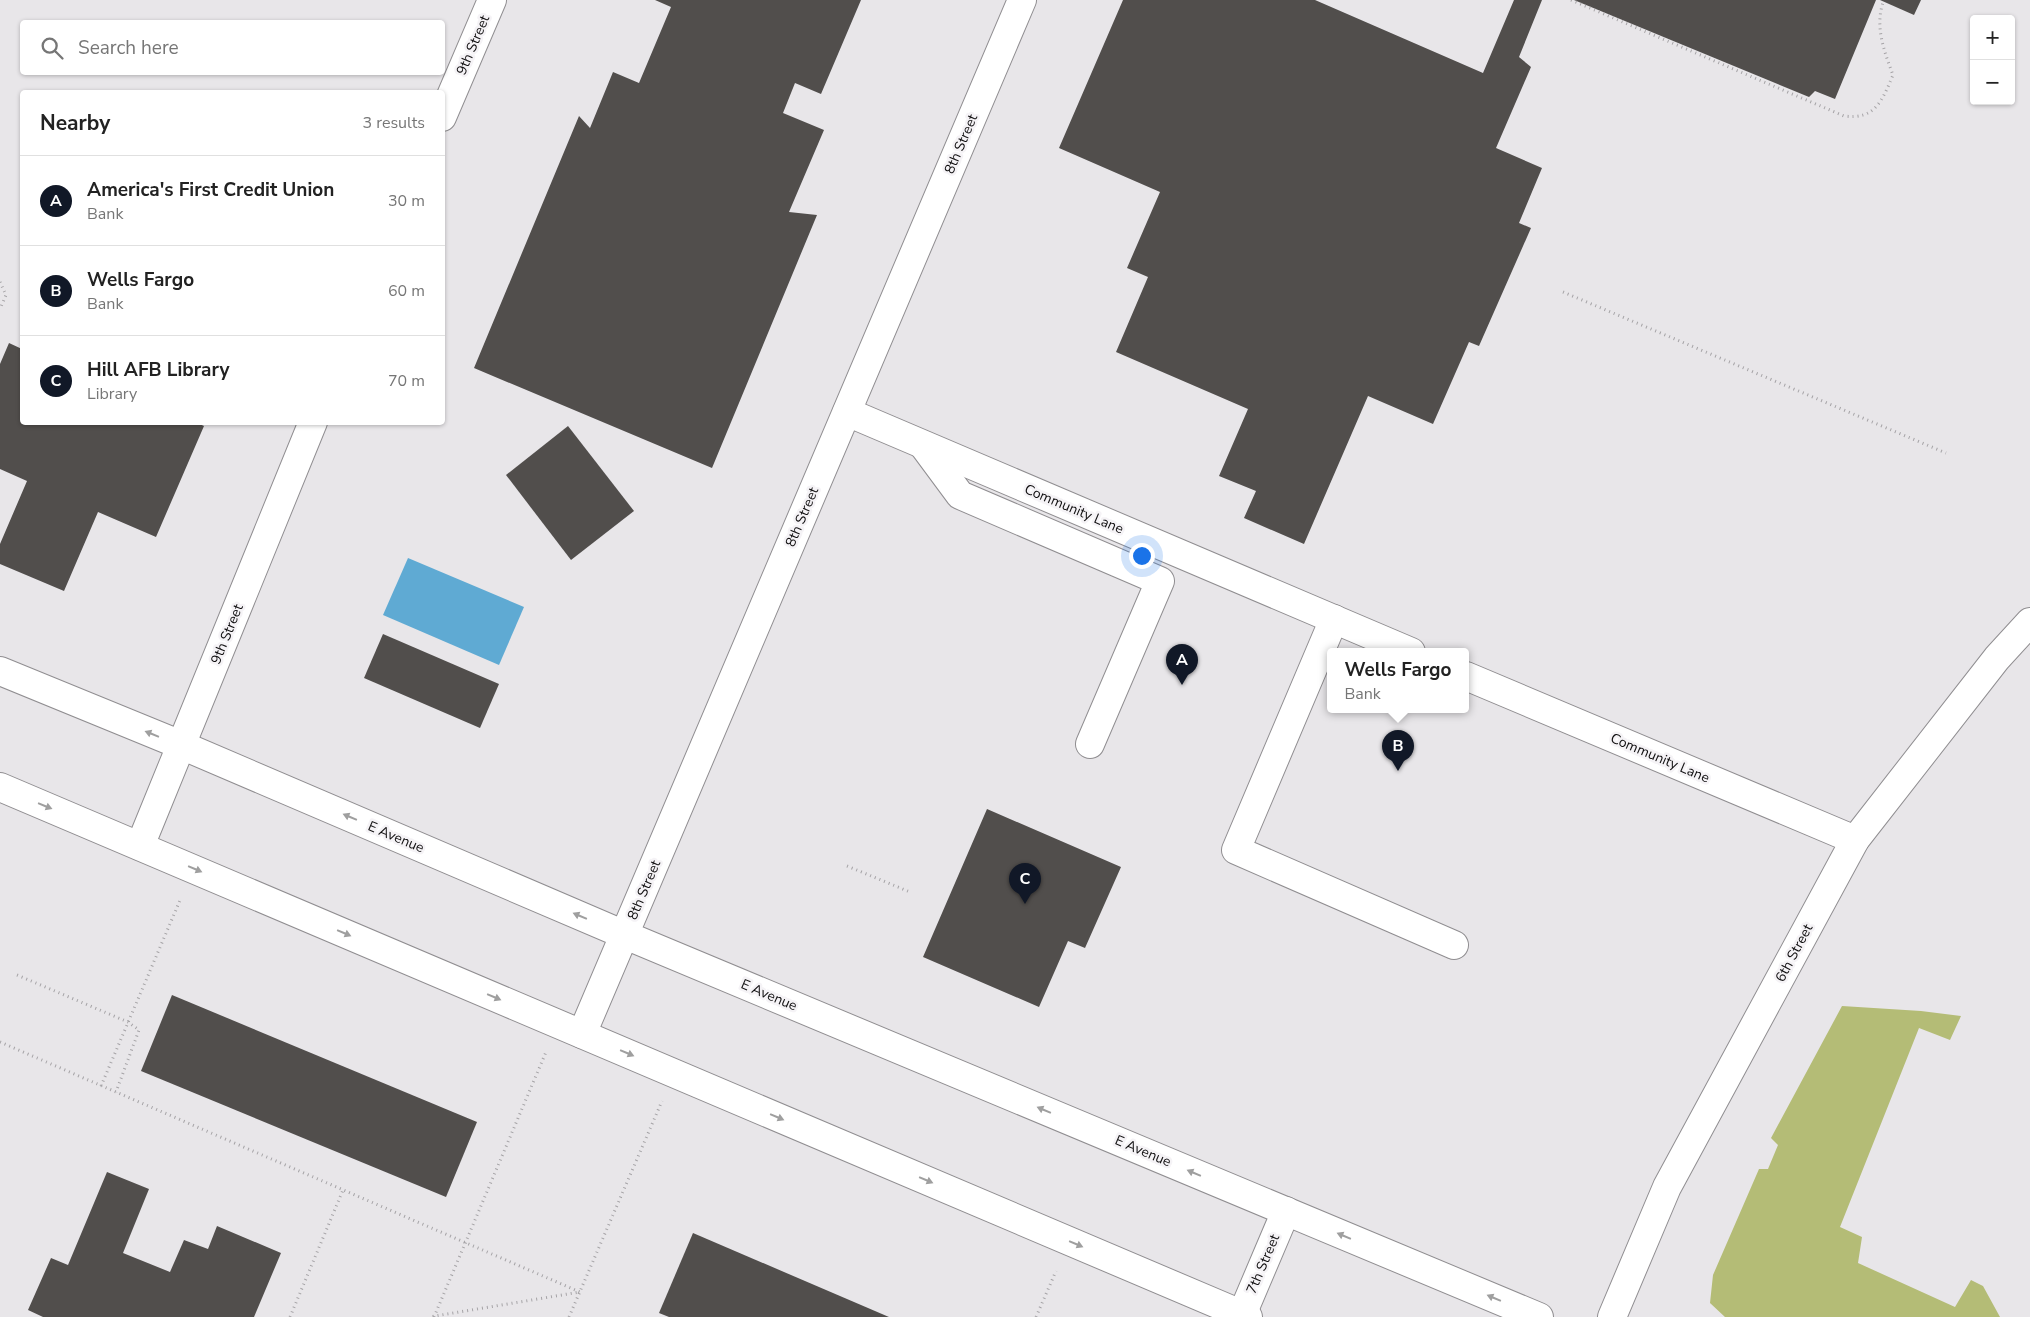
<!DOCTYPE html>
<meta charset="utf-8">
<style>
body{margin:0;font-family:"Nunito Sans",sans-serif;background:#f6f6f6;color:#222}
.controls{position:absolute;right:15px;top:15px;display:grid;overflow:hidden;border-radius:5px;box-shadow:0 1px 4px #0004}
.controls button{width:45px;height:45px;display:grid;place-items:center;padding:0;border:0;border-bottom:1px solid #e0e0e0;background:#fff;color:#222;font:25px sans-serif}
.you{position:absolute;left:1141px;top:555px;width:18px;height:18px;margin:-12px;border:4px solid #fff;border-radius:50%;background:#1a73e8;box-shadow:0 0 0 8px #1a73e833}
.badge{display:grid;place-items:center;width:32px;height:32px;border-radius:50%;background:#111827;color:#fff;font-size:16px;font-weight:700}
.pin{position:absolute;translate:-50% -41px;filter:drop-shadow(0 1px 2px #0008)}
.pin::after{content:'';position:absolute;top:26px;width:18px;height:15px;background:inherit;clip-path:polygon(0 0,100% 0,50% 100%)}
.popup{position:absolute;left:1327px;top:648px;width:142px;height:65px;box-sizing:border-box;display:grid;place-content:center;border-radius:5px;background:#fff;filter:drop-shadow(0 1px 4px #0005);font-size:16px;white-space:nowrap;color:#767676}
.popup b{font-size:19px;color:#222}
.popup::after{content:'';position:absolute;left:50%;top:100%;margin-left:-10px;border:10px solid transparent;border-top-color:#fff}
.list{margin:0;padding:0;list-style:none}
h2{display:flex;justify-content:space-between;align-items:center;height:65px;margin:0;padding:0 20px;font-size:21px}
h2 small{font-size:16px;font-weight:400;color:#767676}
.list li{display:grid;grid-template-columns:32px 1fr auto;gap:15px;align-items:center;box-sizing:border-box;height:90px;padding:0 20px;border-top:1px solid #e0e0e0}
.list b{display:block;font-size:19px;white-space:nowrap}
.list p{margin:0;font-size:16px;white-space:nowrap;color:#767676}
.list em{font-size:16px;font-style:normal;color:#767676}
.icon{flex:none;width:28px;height:28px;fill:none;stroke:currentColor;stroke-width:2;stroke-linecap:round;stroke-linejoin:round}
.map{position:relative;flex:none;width:2030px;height:1317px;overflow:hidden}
.search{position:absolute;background:#fff;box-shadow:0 1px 4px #0004;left:20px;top:20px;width:425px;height:55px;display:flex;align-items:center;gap:12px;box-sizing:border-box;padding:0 18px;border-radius:5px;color:#767676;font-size:19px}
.panel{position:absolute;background:#fff;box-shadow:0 1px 4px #0004;left:20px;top:90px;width:425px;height:335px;border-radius:5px}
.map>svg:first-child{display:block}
</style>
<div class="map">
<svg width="2030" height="1317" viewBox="0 0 2030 1317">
<rect width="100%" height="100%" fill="#e8e6e9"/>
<polygon fill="#b4bc76" points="1842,1006 1921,1011 1961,1016 1950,1040 1919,1028 1840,1227 1862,1237 1858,1263 1955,1307 1971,1280 1983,1286 2000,1317 1725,1317 1710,1303 1713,1275 1759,1169 1768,1169 1778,1145 1771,1138"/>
<polygon fill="#5faad3" points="408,558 524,607 499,665 383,615"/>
<g fill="#514e4c">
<polygon points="655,0 861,0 821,94 795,83 783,113 824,130 789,212 817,215 712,468 474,368 579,116 590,128 613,72 639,83 671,7"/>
<polygon points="1123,0 1315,0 1483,73 1514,0 1542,0 1519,57 1531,67 1496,148 1542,168 1519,223 1531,228 1479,346 1469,342 1433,424 1368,396 1304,544 1244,518 1256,491 1219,476 1248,409 1116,352 1148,277 1127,268 1160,192 1059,148"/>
<polygon points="1574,0 1876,0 1835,99 1815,91 1809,97"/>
<polygon points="1880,0 1921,0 1914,15"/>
<polygon points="9,343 22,349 22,422 195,422 204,426 156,537 98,512 64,591 0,564 0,544 27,481 0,469 0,364"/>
<polygon points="568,426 634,511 571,560 506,475"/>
<polygon points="383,634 499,684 480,728 364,678"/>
<polygon points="987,809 1121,867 1085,948 1068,941 1039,1007 923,957"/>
<polygon points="172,995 477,1122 446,1197 141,1071"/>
<polygon points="107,1172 149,1189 123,1253 170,1272 184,1240 208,1249 217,1226 281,1253 254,1317 43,1317 28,1310 51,1258 68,1265"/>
<polygon points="693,1233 889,1317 669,1317 659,1313"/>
</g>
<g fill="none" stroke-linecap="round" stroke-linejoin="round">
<g stroke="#908e91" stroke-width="30">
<g id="minor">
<polyline points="442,117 492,0"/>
<polyline points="847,412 1411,652"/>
<polyline points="923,445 960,495 1160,581 1090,744"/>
<polyline points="1334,619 1236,850 1454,945"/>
<polyline points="0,671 181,745 625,935 1539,1317"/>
<polyline points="1466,676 1855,840"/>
<polyline points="0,787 1248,1317"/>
<polyline points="140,846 313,422"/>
<polyline points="582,1034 1022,0"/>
<polyline points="1241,1317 1286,1211"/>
<polyline points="1612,1317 1667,1187 1855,840 1997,658 2030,622"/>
</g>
</g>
<g stroke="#a5a3a6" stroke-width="3" stroke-dasharray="1 4" stroke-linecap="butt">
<path d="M 1571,0 L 1844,116 C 1875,120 1882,101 1893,75 C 1884,51 1874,25 1884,0"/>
<polyline points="0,282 6,295 0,309"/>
<polyline points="1563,292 1946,453"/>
<polyline points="847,866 910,892"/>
<polyline points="17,975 128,1022 139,1030 116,1092"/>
<polyline points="0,1042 580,1292 429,1317"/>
<polyline points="101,1086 181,898"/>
<polyline points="290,1317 343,1190"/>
<polyline points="434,1317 546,1052"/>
<polyline points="569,1317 662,1101"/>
<polyline points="1036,1317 1056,1271"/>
</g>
<use href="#minor" stroke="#fff" stroke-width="28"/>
</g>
<defs><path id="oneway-solid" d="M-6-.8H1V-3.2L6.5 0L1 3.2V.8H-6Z" transform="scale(1.25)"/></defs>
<g fill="#9f9f9f">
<use href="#oneway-solid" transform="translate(152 734) rotate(-158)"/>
<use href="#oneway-solid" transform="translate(45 806) rotate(22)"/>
<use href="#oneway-solid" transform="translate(350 817) rotate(-157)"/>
<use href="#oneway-solid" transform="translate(195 869) rotate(23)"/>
<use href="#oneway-solid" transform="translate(580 916) rotate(-157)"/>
<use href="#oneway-solid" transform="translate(344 933) rotate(23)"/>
<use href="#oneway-solid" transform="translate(494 997) rotate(23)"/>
<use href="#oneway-solid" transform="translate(627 1053) rotate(23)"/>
<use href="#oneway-solid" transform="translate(1044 1110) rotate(-157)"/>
<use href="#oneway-solid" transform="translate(777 1117) rotate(23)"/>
<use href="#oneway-solid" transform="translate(1194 1173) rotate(-157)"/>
<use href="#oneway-solid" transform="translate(926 1180) rotate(23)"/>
<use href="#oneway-solid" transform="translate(1344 1236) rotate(-157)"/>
<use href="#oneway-solid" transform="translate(1076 1244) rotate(23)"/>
<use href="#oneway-solid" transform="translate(1494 1298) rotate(-157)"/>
</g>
<g text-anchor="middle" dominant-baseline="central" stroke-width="5" stroke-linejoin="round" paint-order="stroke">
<g font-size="14" fill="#0f0e0f" stroke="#f5f3f6">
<text transform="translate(473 45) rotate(-67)">9th Street</text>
<text transform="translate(961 144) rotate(-67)">8th Street</text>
<text transform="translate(1074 509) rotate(23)">Community Lane</text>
<text transform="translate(802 517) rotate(-67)">8th Street</text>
<text transform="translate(227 634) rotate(-68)">9th Street</text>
<text transform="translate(1660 758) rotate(23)">Community Lane</text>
<text transform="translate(396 837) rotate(23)">E Avenue</text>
<text transform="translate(644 890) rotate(-67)">8th Street</text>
<text transform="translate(1794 953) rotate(-62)">6th Street</text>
<text transform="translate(769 995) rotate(23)">E Avenue</text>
<text transform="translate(1143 1151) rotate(23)">E Avenue</text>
<text transform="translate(1263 1264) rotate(-67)">7th Street</text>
</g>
</g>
</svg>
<div class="controls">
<button>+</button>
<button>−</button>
</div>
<div class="you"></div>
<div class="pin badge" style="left:1182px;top:685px">A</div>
<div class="pin badge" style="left:1398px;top:771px">B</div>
<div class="popup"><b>Wells Fargo</b>Bank</div>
<div class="pin badge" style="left:1025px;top:904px">C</div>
<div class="search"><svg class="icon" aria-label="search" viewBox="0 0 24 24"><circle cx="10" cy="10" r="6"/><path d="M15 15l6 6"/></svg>Search here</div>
<section class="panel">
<h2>Nearby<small>3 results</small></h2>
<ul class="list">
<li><span class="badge">A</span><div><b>America's First Credit Union</b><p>Bank</p></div><em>30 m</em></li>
<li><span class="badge">B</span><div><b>Wells Fargo</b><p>Bank</p></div><em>60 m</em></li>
<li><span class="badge">C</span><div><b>Hill AFB Library</b><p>Library</p></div><em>70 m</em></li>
</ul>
</section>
</div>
